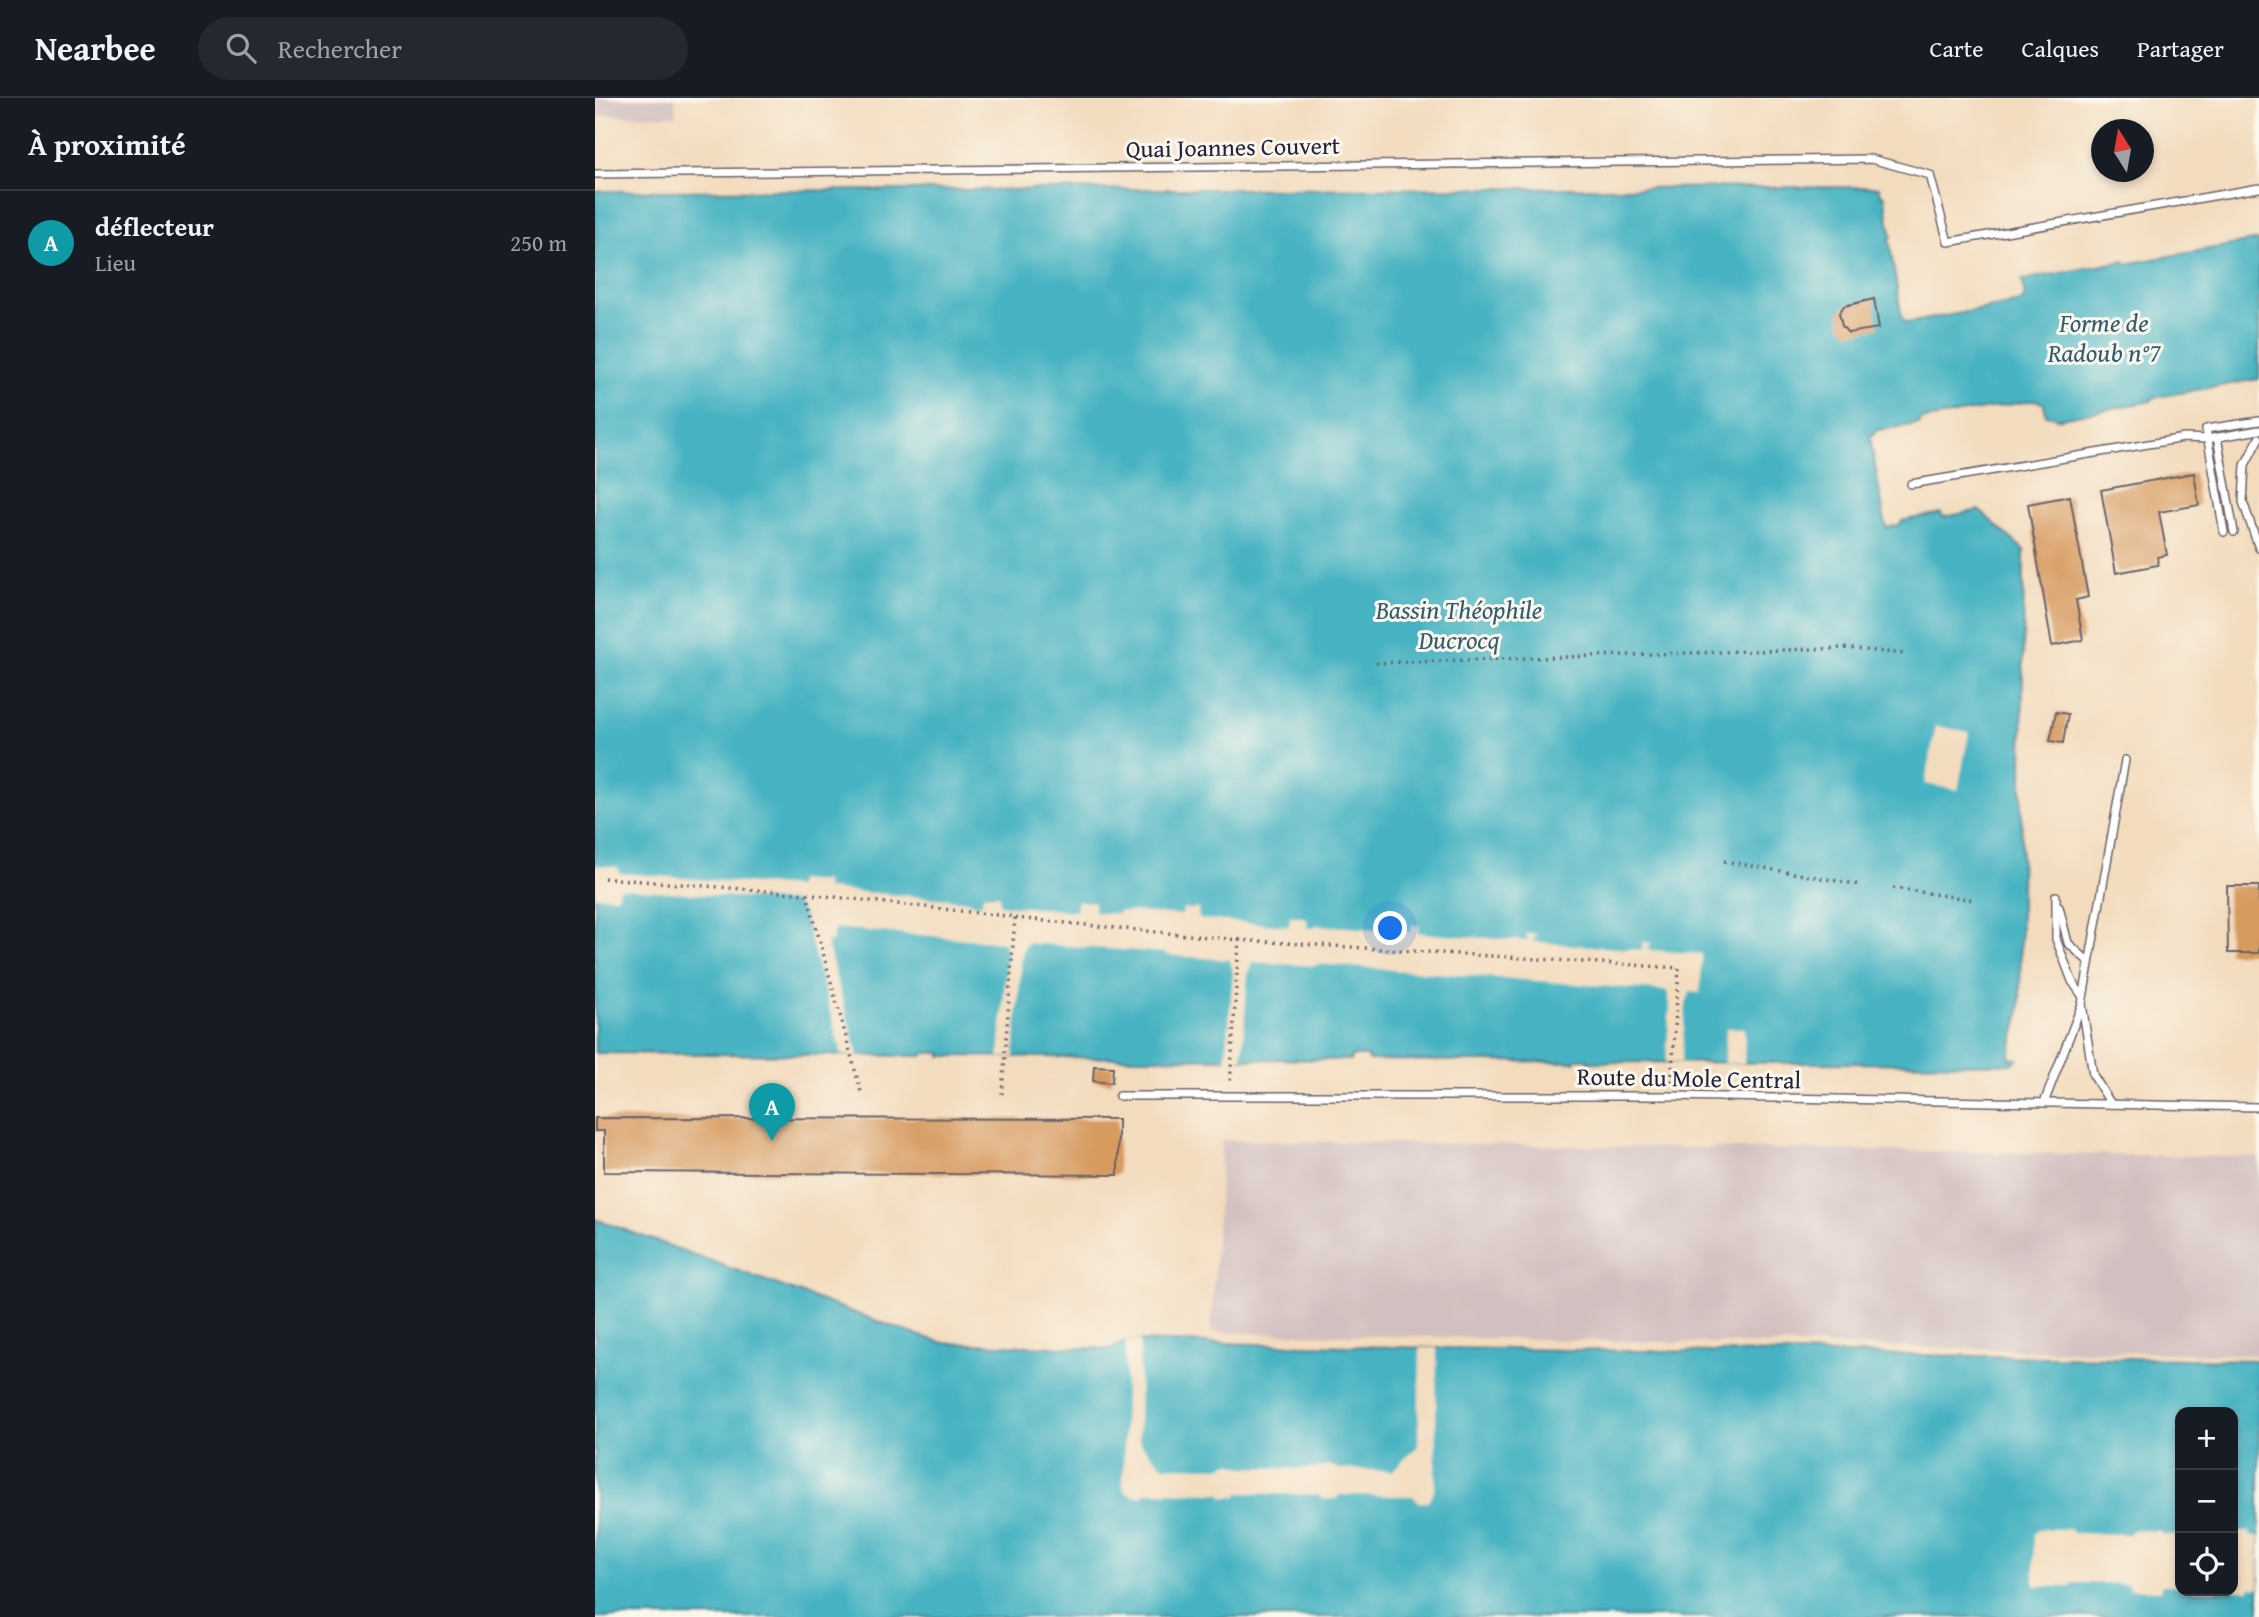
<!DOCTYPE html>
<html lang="fr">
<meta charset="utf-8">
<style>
body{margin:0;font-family:"Gentium Book Plus",serif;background:#242831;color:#f1f3f6}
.controls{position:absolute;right:21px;bottom:21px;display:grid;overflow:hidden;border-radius:14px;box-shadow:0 4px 10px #0003}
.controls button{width:63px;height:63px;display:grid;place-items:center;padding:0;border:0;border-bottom:2px solid #363941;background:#171b24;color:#f1f3f6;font:35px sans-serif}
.compass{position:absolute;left:1496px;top:21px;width:63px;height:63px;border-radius:50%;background:#171b24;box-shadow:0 4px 10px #0003;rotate:349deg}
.you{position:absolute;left:796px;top:831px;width:24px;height:24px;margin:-18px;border:5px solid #fff;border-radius:50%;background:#1a73e8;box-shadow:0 0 0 10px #1a73e833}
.badge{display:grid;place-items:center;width:46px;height:46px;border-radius:50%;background:#d690ce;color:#fff;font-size:23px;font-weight:700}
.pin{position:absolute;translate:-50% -58px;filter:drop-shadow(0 2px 4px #0008)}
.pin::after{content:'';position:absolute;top:37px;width:24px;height:21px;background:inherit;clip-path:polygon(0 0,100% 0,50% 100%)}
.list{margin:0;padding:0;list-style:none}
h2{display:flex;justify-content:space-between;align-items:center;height:91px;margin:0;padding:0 28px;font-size:30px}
h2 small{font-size:23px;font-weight:400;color:#9ea1a6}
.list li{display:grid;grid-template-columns:46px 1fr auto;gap:21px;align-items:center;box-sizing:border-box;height:105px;padding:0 28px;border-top:2px solid #363941}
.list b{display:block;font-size:26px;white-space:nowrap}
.list p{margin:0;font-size:23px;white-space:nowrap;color:#9ea1a6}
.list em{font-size:23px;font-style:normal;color:#9ea1a6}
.icon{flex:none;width:38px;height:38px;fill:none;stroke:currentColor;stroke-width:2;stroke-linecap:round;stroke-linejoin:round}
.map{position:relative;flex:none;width:1664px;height:1519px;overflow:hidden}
header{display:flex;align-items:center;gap:42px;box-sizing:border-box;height:98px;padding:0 35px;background:#171b24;border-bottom:2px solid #363941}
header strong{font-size:33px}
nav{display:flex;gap:38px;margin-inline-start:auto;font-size:24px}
.search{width:490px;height:63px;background:#242831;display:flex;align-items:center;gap:18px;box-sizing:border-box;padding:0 24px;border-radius:38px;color:#9ea1a6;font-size:26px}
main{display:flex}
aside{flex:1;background:#171b24}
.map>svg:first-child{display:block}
</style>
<header>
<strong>Nearbee</strong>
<div class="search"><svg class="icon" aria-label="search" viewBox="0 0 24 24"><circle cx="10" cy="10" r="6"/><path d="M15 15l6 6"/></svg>Rechercher</div>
<nav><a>Carte</a><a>Calques</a><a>Partager</a></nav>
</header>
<main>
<aside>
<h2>À proximité<small></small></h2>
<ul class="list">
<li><span class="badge" style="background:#0f9aa8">A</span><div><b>déflecteur</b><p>Lieu</p></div><em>250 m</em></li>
</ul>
</aside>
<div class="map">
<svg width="1664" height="1519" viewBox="0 0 1664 1519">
<rect width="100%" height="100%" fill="#fbf7ec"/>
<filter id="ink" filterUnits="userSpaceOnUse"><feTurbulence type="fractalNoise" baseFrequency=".0143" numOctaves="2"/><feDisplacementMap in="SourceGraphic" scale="14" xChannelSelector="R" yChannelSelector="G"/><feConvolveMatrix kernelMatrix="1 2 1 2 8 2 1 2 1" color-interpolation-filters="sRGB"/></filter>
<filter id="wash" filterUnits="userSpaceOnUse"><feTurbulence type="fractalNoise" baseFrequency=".00686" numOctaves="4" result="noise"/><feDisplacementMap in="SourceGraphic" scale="28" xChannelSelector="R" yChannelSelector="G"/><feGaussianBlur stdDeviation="1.57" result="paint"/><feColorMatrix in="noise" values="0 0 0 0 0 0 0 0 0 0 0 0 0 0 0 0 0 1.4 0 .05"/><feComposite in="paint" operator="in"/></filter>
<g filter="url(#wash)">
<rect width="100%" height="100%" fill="#f3dbbd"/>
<g fill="#d2bfbf">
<polygon points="0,0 80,0 81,17 0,18"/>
<polygon points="627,1042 1664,1059 1664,1257 616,1234"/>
</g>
<g fill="#46b3c2" stroke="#346a7e" stroke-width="2" fill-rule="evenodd">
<polygon points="1284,89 1286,97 1289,97 1297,139 1294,141 1307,221 1312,225 1425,204 1430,199 1427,182 1529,163 1531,166 1664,142 1664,281 1557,300 1557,303 1461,321 1460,319 1451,317 1449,306 1441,302 1325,322 1325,326 1283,332 1275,339 1291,430 1306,426 1306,423 1346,415 1348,419 1384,412 1429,452 1425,914 1414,960 1423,961 1416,966 993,964 993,961 981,961 980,964 773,962 772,958 756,958 756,962 346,958 346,955 329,955 329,958 0,955 0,93"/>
<path d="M 0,1121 L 313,1234 L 349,1245 L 516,1251 L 531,1243 L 842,1250 L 1664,1262 L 1664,1519 L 0,1519 ZM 1585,1314 L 1638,1314 L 1638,1493 L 1585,1493 Z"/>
</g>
<g fill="#f3dbbd">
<polygon points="1341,628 1374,634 1363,692 1330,686"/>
<polygon points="0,767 23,769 24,775 202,789 203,782 230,784 230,791 376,803 376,805 387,806 388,796 404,797 405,807 481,813 483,803 499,804 499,814 524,816 524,813 587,817 588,811 603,811 604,821 694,828 695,818 712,820 712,830 719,830 721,827 818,834 816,827 824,828 822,835 933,843 931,836 941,836 938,844 1048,852 1047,844 1057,845 1053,849 1054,852 1107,856 1105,895 1095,894 1091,906 1086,965 1071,964 1075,906 1072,893 722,866 721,868 657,864 653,874 647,961 631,961 638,874 635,862 571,857 570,855 431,845 427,856 419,959 404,959 412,856 409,844 239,830 237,844 231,843 263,958 247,957 208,815 200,804 24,790 22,799 0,798"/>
<polygon points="1131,930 1150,930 1149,965 1130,965"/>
<polygon points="531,1243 545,1243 544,1344 568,1368 624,1369 636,1365 647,1369 721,1371 734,1367 744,1371 797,1373 823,1348 825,1250 842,1250 840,1390 836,1399 832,1404 823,1404 818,1398 744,1397 741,1401 728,1401 723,1397 644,1395 641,1399 629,1399 626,1395 550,1394 547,1398 539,1398 531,1395 528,1388"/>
<polygon points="1444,1431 1476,1431 1477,1435 1535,1436 1536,1432 1566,1433 1567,1437 1585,1437 1585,1487 1566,1487 1566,1492 1534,1491 1533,1486 1477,1485 1475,1489 1441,1488 1439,1484 1439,1437"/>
<polygon points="1638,1434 1655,1434 1655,1438 1664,1438 1664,1490 1655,1489 1655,1492 1638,1492"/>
</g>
<g id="blocks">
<g fill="#d79a5f">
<polygon points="1279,201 1284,230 1253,235 1247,228 1244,215 1249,208"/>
<polygon points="1599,375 1604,407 1564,414 1572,457 1562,459 1563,467 1521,475 1506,392"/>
<polygon points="1475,398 1493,499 1481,502 1488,542 1457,548 1433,406"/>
<polygon points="1461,614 1473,616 1468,645 1455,643"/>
<polygon points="1632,788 1664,788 1664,855 1633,855"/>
<polygon points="499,968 518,969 517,985 498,983"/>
<polygon points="0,1020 523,1021 523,1077 9,1074 9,1033 0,1033"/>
</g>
</g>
</g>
<g filter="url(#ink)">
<use href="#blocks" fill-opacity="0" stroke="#6b6368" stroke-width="2"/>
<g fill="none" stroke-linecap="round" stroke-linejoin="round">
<g stroke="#6b6368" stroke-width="10">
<g id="lane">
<polyline points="0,76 1276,61 1335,77 1353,144 1664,90"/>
<polyline points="1622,339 1639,434"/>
<polyline points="1664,340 1650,367 1648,404 1664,450"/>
<polyline points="1316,386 1589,340 1612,341 1664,332"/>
<polyline points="1629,434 1611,331 1664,323"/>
<polyline points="1461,798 1461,841 1477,883 1488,899"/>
<polyline points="1464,809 1473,845 1494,864"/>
<polyline points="1487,906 1498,977 1516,1006"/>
<polyline points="524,998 1075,998 1664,1009"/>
<polyline points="1449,1005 1487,906 1530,662"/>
</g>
</g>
<g stroke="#6b6368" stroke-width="3.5" stroke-dasharray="2 5" stroke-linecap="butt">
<polyline points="781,565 1250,550 1311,556"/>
<polyline points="1129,763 1266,787"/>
<polyline points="9,780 212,796 266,994"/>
<polyline points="1298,790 1379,802"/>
<polyline points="212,796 420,819 407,996"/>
<polyline points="420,820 644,842 635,987"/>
<polyline points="644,842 1084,870 1076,989"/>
</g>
<use href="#lane" stroke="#fff" stroke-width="7"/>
</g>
</g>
<g text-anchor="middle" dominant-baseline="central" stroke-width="6" stroke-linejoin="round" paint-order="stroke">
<g font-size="24" fill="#22223b" stroke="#fbf7ec">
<text transform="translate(638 49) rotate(-1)">Quai Joannes Couvert</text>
<text transform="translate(1094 980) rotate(1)">Route du Mole Central</text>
</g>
<g font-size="26" font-style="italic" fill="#305c71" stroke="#fbf7ec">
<text x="1509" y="224">Forme de<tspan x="1509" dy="30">Radoub n°7</tspan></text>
<text x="864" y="511">Bassin Théophile<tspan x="864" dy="30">Ducrocq</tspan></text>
</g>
</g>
</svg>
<div class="controls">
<button>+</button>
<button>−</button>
<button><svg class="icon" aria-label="locate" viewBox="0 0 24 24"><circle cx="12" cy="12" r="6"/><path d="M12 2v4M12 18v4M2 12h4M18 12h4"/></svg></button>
</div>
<svg class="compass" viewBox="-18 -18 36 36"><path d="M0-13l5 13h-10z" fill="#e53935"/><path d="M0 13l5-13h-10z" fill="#9ea1a6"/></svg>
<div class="you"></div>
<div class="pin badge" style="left:177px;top:1043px;background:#0f9aa8">A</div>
</div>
</main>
